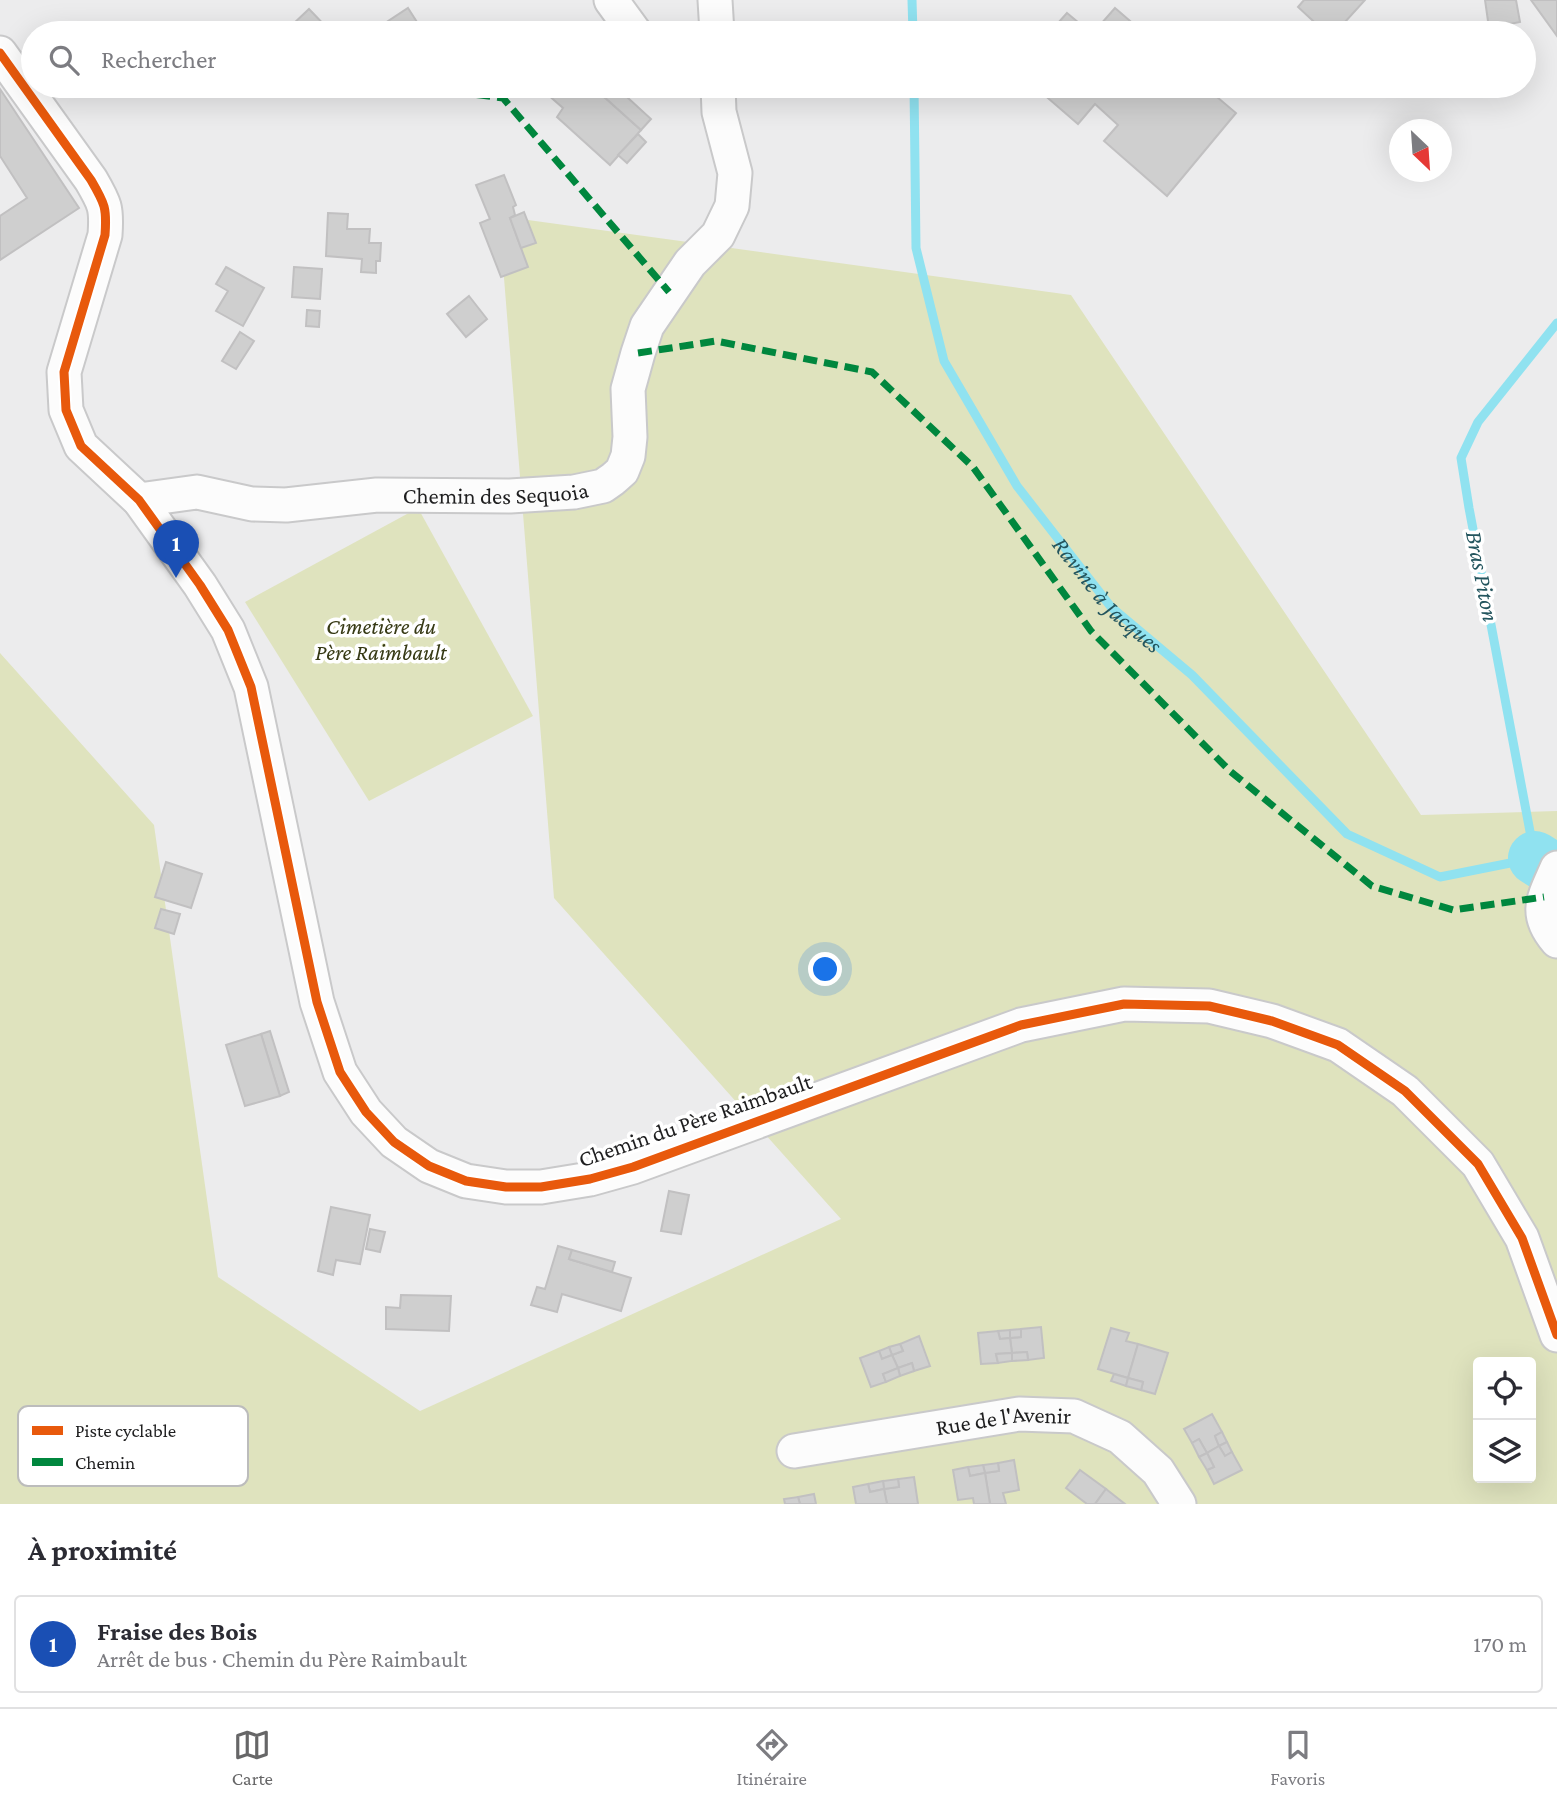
<!DOCTYPE html>
<html lang="fr">
<meta charset="utf-8">
<style>
body{margin:0;font-family:"Crimson Pro",serif;background:#f2f2f3;color:#2b2b33}
.controls{position:absolute;right:21px;bottom:21px;display:grid;overflow:hidden;border-radius:7px;box-shadow:0 7px 28px #0002}
.controls button{width:63px;height:63px;display:grid;place-items:center;padding:0;border:0;border-bottom:2px solid #e1e1e2;background:#fff;color:#2b2b33;font:35px sans-serif}
.compass{position:absolute;left:1389px;top:119px;width:63px;height:63px;border-radius:50%;background:#fff;box-shadow:0 7px 28px #0002;rotate:155deg}
.you{position:absolute;left:826px;top:970px;width:24px;height:24px;margin:-18px;border:5px solid #fff;border-radius:50%;background:#1a73e8;box-shadow:0 0 0 10px #1a73e833}
.badge{display:grid;place-items:center;width:46px;height:46px;border-radius:50%;background:#666667;color:#fff;font-size:23px;font-weight:700}
.pin{position:absolute;translate:-50% -58px;filter:drop-shadow(0 2px 4px #0008)}
.pin::after{content:'';position:absolute;top:37px;width:24px;height:21px;background:inherit;clip-path:polygon(0 0,100% 0,50% 100%)}
.list{margin:0;padding:0;list-style:none}
h2{display:flex;justify-content:space-between;align-items:center;height:91px;margin:0;padding:0 28px;font-size:30px}
h2 small{font-size:23px;font-weight:400;color:#7c7c81}
.list li{display:grid;grid-template-columns:46px 1fr auto;gap:21px;align-items:center;box-sizing:border-box;height:98px;margin:0 14px 14px;padding:0 14px;border:2px solid #e1e1e2;border-radius:7px}
.list b{display:block;font-size:26px;white-space:nowrap}
.list p{margin:0;font-size:23px;white-space:nowrap;color:#7c7c81}
.list em{font-size:23px;font-style:normal;color:#7c7c81}
.icon{flex:none;width:38px;height:38px;fill:none;stroke:currentColor;stroke-width:2;stroke-linecap:round;stroke-linejoin:round}
.map{position:relative;flex:none;width:1557px;height:1504px;overflow:hidden}
.search{position:absolute;background:#fff;box-shadow:0 7px 28px #0002;left:21px;right:21px;top:21px;height:77px;display:flex;align-items:center;gap:18px;box-sizing:border-box;padding:0 24px;border-radius:38px;color:#7c7c81;font-size:26px}
.sheet{height:203px;background:#fff}
nav{display:flex;justify-content:space-around;align-items:center;box-sizing:border-box;height:98px;border-top:2px solid #e1e1e2;background:#fff;font-size:19px;color:#7c7c81}
nav a{display:grid;justify-items:center;gap:4px}
nav .on{color:#666667}
.map>svg:first-child{display:block}
</style>
<div class="map">
<svg width="1557" height="1504" viewBox="0 0 1557 1504">
<rect width="100%" height="100%" fill="#ececed"/>
<g fill="#dfe3be" fill-rule="evenodd">
<path d="M 499,216 L 1071,295 L 1421,815 L 1557,811 L 1557,1504 L 0,1504 L 0,653 L 154,825 L 218,1277 L 420,1411 L 841,1219 L 554,898 ZM 1478,1362 L 1531,1362 L 1531,1478 L 1478,1478 Z"/>
<polygon points="418,508 533,716 369,801 245,602"/>
</g>
<g fill="none" stroke-linecap="round" stroke-linejoin="round">
<g stroke="#90e2f0" stroke-width="9">
<polyline points="912,0 913,33"/>
<path id="s1" d="M 914,86 L 916,248 L 944,361 L 1017,486 L 1111,607 L 1192,675 L 1347,834 L 1440,877 L 1535,858 L 1469,508 L 1461,458 L 1478,422 L 1557,323"/>
</g>
<polyline stroke="#90e2f0" stroke-width="54" points="1535,858 1557,872"/>
</g>
<g fill="#cfcfcf" stroke="#c1c0c1" stroke-width="2">
<polygon points="1304,0 1365,0 1335,33 1326,33 1298,7"/>
<polygon points="1485,0 1516,0 1520,22 1489,28"/>
<polygon points="1531,0 1557,0 1557,36"/>
<polygon points="408,8 424,33 370,33"/>
<polygon points="1115,8 1144,33 1093,33"/>
<polygon points="309,9 332,33 298,33 291,26"/>
<polygon points="1067,13 1091,33 1049,33"/>
<polygon points="540,86 592,86 641,130 610,165 557,117 563,108 539,87"/>
<polygon points="592,86 615,86 651,119 641,130"/>
<polygon points="1048,86 1204,86 1236,113 1167,196 1104,141 1118,125 1095,104 1078,124 1042,93"/>
<polygon points="0,89 79,208 0,260 0,216 27,198 0,156"/>
<polygon points="638,134 646,142 627,163 618,155"/>
<polygon points="504,175 516,205 513,207 515,215 510,218 528,267 501,277 480,223 490,219 476,185"/>
<polygon points="524,212 536,243 521,248 510,218"/>
<polygon points="328,213 348,214 347,229 370,229 369,243 381,243 380,261 376,261 376,273 361,272 362,259 326,256"/>
<polygon points="226,267 264,288 243,326 216,311 228,291 216,284"/>
<polygon points="294,267 322,269 320,299 292,297"/>
<polygon points="469,296 487,319 466,337 447,314"/>
<polygon points="307,310 320,311 319,327 306,326"/>
<polygon points="240,332 254,341 236,369 222,361"/>
<polygon points="166,862 202,874 191,908 155,897"/>
<polygon points="161,909 180,914 174,934 155,928"/>
<polygon points="270,1031 289,1092 280,1096 261,1034"/>
<polygon points="261,1034 280,1096 245,1106 226,1045"/>
<polygon points="669,1191 689,1195 681,1234 661,1231"/>
<polygon points="331,1207 370,1215 360,1264 336,1260 333,1275 318,1271"/>
<polygon points="370,1229 385,1232 380,1252 366,1249"/>
<polygon points="558,1246 572,1250 569,1259 631,1278 621,1311 562,1294 557,1312 531,1305 537,1287 545,1289"/>
<polygon points="572,1250 615,1262 612,1272 569,1259"/>
<polygon points="401,1295 451,1296 449,1331 386,1329 386,1307 400,1308"/>
<polygon points="1041,1327 1044,1358 1028,1360 1027,1352 1012,1353 1010,1338 1021,1337 1021,1329"/>
<polygon points="1111,1328 1129,1333 1126,1341 1138,1344 1128,1378 1098,1369"/>
<polygon points="1021,1329 1021,1337 1010,1338 1010,1330"/>
<polygon points="1010,1330 1010,1338 1000,1339 998,1331"/>
<polygon points="998,1331 1000,1339 1010,1338 1012,1353 996,1354 998,1363 981,1364 978,1333"/>
<polygon points="919,1336 930,1366 914,1371 912,1363 898,1368 892,1355 903,1351 900,1344"/>
<polygon points="900,1344 903,1351 892,1355 889,1347"/>
<polygon points="1138,1344 1168,1353 1155,1394 1141,1390 1143,1382 1128,1378"/>
<polygon points="889,1347 892,1355 882,1359 879,1351"/>
<polygon points="879,1351 882,1359 892,1355 898,1368 883,1374 886,1382 871,1387 860,1358"/>
<polygon points="1027,1352 1028,1360 1012,1361 1012,1353"/>
<polygon points="1012,1353 1012,1361 998,1363 996,1354"/>
<polygon points="912,1363 914,1371 900,1376 898,1368"/>
<polygon points="898,1368 900,1376 886,1382 883,1374"/>
<polygon points="1114,1374 1128,1378 1126,1386 1111,1381"/>
<polygon points="1128,1378 1143,1382 1141,1390 1126,1386"/>
<polygon points="1212,1414 1222,1432 1215,1436 1219,1446 1207,1453 1199,1439 1192,1443 1184,1429"/>
<polygon points="1222,1432 1227,1442 1219,1446 1215,1436"/>
<polygon points="1199,1439 1207,1453 1199,1457 1192,1443"/>
<polygon points="1227,1442 1232,1452 1225,1456 1219,1446"/>
<polygon points="1219,1446 1225,1456 1232,1452 1242,1470 1214,1484 1207,1470 1214,1467 1207,1453"/>
<polygon points="1207,1453 1214,1467 1207,1470 1199,1457"/>
<polygon points="1014,1460 1019,1490 1003,1493 1006,1504 990,1504 985,1473 999,1471 998,1463"/>
<polygon points="998,1463 999,1471 985,1473 983,1465"/>
<polygon points="983,1465 985,1473 970,1476 968,1467"/>
<polygon points="968,1467 970,1476 985,1473 990,1504 974,1504 973,1498 958,1500 953,1470"/>
<polygon points="1080,1470 1106,1489 1095,1504 1087,1504 1066,1488"/>
<polygon points="914,1477 918,1504 887,1504 884,1489 899,1487 898,1479"/>
<polygon points="898,1479 899,1487 884,1489 883,1481"/>
<polygon points="883,1481 884,1489 870,1492 868,1484"/>
<polygon points="868,1484 870,1492 884,1489 887,1504 856,1504 853,1487"/>
<polygon points="1106,1489 1125,1504 1095,1504"/>
<polygon points="814,1494 816,1504 800,1504 798,1497"/>
<polygon points="798,1497 800,1504 785,1504 784,1499"/>
</g>
<g fill="none" stroke-linecap="round" stroke-linejoin="round">
<g stroke="#c9c9ca" stroke-width="37">
<g id="minor">
<polyline points="611,0 635,33"/>
<polyline points="715,0 717,33"/>
<path d="M 0,53 L 91,180 C 105,204 107,208 105,235 L 64,372 L 66,410 L 81,446 L 139,500 L 200,585 L 228,630 L 251,687 L 317,1002 L 340,1072 L 366,1112 L 394,1142 L 429,1166 L 466,1181 L 506,1187 L 541,1187 L 590,1179 L 633,1167 L 1021,1025 L 1124,1004 L 1209,1006 L 1272,1021 L 1338,1045 L 1405,1091 L 1478,1164 L 1522,1238 L 1557,1335"/>
<path id="s2" d="M 139,500 L 197,492 L 252,504 L 286,505 L 377,495 L 510,496 L 574,492 L 603,486 L 613,479 L 622,471 L 628,456 L 630,437 L 628,389 L 638,353 L 647,326 L 690,263 L 718,235 L 732,206 L 735,173 L 719,112 L 718,86"/>
<path d="M 1557,868 C 1544,898 1533,913 1557,941"/>
<path id="s3" d="M 794,1451 L 1019,1414 L 1074,1416 L 1120,1437 L 1158,1471 L 1179,1504"/>
</g>
</g>
<use href="#minor" stroke="#fcfcfc" stroke-width="33"/>
<g stroke="#00873e" stroke-width="7" stroke-dasharray="14 7" stroke-linecap="butt">
<polyline points="414,86 503,98 669,292"/>
<polyline points="638,353 716,341 872,372 973,467 1091,631 1230,771 1372,886 1453,910 1544,897"/>
</g>
<g stroke="#fff" stroke-width="13">
<path id="cycleway" d="M 0,53 L 91,180 C 105,204 107,208 105,235 L 64,372 L 66,410 L 81,446 L 139,500 L 200,585 L 228,630 L 251,687 L 317,1002 L 340,1072 L 366,1112 L 394,1142 L 429,1166 L 466,1181 L 506,1187 L 541,1187 L 590,1179 L 633,1167 L 1021,1025 L 1124,1004 L 1209,1006 L 1272,1021 L 1338,1045 L 1405,1091 L 1478,1164 L 1522,1238 L 1557,1335"/>
</g>
<use href="#cycleway" stroke="#e8590c" stroke-width="9"/>
</g>
<g text-anchor="middle" dominant-baseline="central" stroke-width="7" stroke-linejoin="round" paint-order="stroke">
<g font-size="23" fill="#1e1e1f" stroke="#fff">
<text stroke="none"><textPath href="#s2" startOffset="359">Chemin des Sequoia</textPath></text>
<text transform="translate(695 1120) rotate(-19)">Chemin du Père Raimbault</text>
<text stroke="none"><textPath href="#s3" startOffset="212">Rue de l'Avenir</textPath></text>
</g>
<g font-size="23" font-style="italic" fill="#363914" stroke="#fff">
<text x="381" y="626">Cimetière du<tspan x="381" dy="26">Père Raimbault</tspan></text>
</g>
<g font-size="24" font-style="italic" fill="#23555e" stroke="#fff">
<text transform="translate(1483 576) rotate(79)">Bras Piton</text>
<text stroke="none"><textPath href="#s1" startOffset="565">Ravine à Jacques</textPath></text>
</g>
</g>
<rect x="18" y="1406" width="230" height="80" rx="10" fill="#fff" stroke="#bcbcbc" stroke-width="2"/>
<rect x="32" y="1426" width="31" height="9" fill="#e8590c"/>
<rect x="32" y="1458" width="31" height="8" fill="#00873e"/>
<g font-size="19" fill="#1e1e1f">
<text x="75" y="1437">Piste cyclable</text>
<text x="75" y="1469">Chemin</text>
</g>
</svg>
<div class="controls">
<button><svg class="icon" aria-label="locate" viewBox="0 0 24 24"><circle cx="12" cy="12" r="6"/><path d="M12 2v4M12 18v4M2 12h4M18 12h4"/></svg></button>
<button><svg class="icon" aria-label="layers" viewBox="0 0 24 24"><path d="M12 4l9 5-9 5-9-5zM3 14l9 5 9-5"/></svg></button>
</div>
<svg class="compass" viewBox="-18 -18 36 36"><path d="M0-13l5 13h-10z" fill="#e53935"/><path d="M0 13l5-13h-10z" fill="#7c7c81"/></svg>
<div class="you"></div>
<div class="pin badge" style="left:176px;top:578px;background:#1a4fb4">1</div>
<div class="search"><svg class="icon" aria-label="search" viewBox="0 0 24 24"><circle cx="10" cy="10" r="6"/><path d="M15 15l6 6"/></svg>Rechercher</div>
</div>
<section class="sheet">
<h2>À proximité<small></small></h2>
<ul class="list">
<li><span class="badge" style="background:#1a4fb4">1</span><div><b>Fraise des Bois</b><p>Arrêt de bus · Chemin du Père Raimbault</p></div><em>170 m</em></li>
</ul>
</section>
<nav>
<a class="on"><svg class="icon" aria-label="map" viewBox="0 0 24 24"><path d="M3 6l6-2 6 2 6-2v14l-6 2-6-2-6 2zM9 4v14M15 6v14"/></svg>Carte</a>
<a><svg class="icon" aria-label="directions" viewBox="0 0 24 24"><path d="M12 3l9 9-9 9-9-9zM9 14v-3h6M13 9l2 2-2 2"/></svg>Itinéraire</a>
<a><svg class="icon" aria-label="saved" viewBox="0 0 24 24"><path d="M7 4h10v16l-5-4-5 4z"/></svg>Favoris</a>
</nav>
